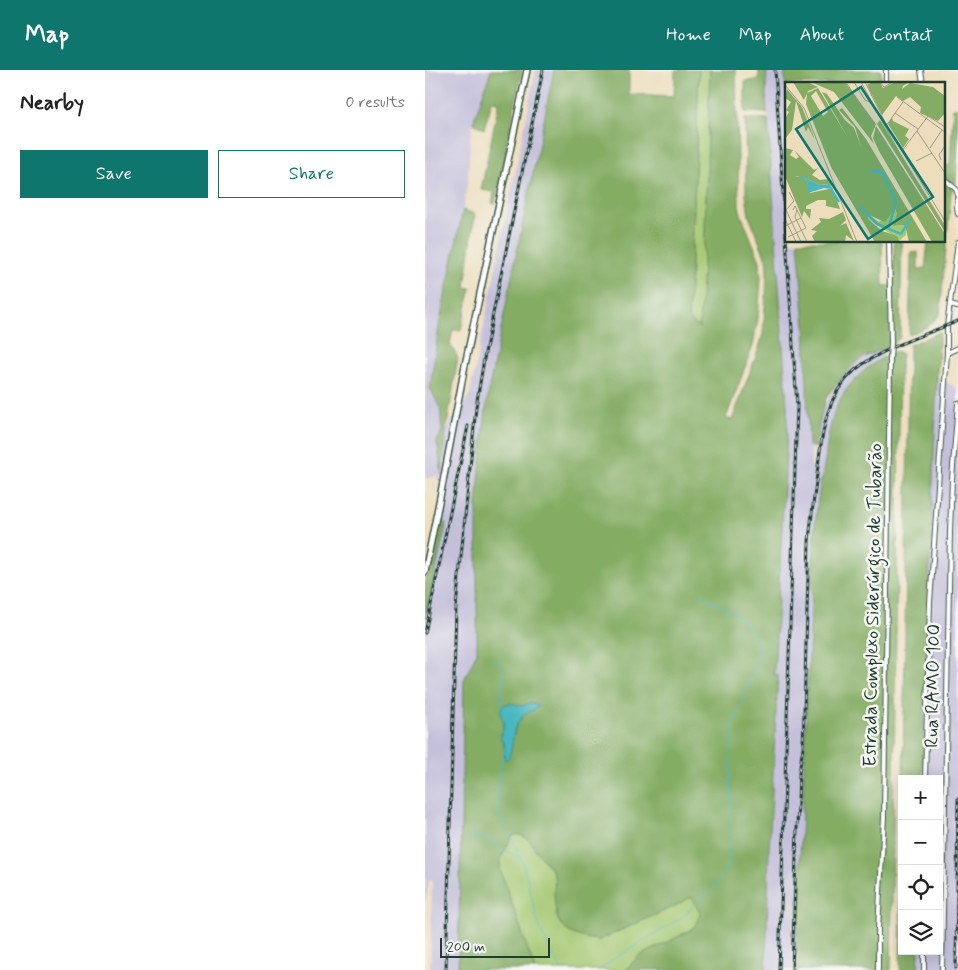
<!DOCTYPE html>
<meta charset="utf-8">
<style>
body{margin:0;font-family:Mynerve,sans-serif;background:#f2f2f2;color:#222}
.controls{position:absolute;right:15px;bottom:15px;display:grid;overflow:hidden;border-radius:0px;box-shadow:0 2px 12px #0003}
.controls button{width:45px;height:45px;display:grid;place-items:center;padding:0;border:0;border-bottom:1px solid #e0e0e0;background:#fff;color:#222;font:25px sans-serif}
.scale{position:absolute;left:15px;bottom:12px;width:110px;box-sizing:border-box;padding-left:5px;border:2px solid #1f3d34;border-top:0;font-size:14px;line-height:18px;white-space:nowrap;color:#1f3d34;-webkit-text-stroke:4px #f6f6f2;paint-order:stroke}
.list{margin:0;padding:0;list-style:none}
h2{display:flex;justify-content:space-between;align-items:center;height:65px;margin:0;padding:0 20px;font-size:21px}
h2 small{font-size:16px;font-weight:400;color:#767676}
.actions{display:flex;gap:10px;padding:15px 20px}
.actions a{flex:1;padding:11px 0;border:1px solid #0f766e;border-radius:0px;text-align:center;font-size:18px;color:#0f766e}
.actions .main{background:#0f766e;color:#fff}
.icon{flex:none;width:28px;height:28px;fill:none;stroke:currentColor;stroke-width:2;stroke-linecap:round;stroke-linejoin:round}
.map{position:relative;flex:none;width:533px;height:900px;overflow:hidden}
header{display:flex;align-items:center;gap:30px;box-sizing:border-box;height:70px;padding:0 25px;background:#0f766e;color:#fff}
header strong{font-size:24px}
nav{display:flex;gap:28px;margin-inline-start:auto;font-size:18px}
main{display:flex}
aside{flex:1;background:#fff}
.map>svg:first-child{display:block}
</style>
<header>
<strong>Map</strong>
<nav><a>Home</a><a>Map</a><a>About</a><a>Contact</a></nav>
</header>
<main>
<aside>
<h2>Nearby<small>0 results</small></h2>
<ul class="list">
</ul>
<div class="actions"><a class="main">Save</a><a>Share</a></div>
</aside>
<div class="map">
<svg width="533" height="900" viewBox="0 0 533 900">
<rect width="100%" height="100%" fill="#f6f6f2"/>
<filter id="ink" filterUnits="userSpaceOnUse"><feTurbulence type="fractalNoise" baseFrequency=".02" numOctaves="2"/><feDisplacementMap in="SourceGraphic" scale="10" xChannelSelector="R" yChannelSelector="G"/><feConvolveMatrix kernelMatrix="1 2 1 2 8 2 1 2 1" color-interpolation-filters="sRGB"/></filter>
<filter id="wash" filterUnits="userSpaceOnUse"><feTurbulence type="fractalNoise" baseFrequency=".0096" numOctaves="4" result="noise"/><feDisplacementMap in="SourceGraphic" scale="20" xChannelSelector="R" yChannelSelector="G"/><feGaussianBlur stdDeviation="1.12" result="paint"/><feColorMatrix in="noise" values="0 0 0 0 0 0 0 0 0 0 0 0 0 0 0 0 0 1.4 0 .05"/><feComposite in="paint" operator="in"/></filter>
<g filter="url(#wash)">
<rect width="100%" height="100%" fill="#edddbc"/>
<g fill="#c5c0da">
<polygon points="0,0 66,0 48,53 45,71 43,109 38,140 15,250 5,318 15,338 17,360 12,372 12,374 45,324 111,0 129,0 65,313 52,433 52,582 39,610 33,900 5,900 7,809 5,809 0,834 0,538 18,449 18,435 13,405 1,409 0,406"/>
<polygon points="342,0 359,0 362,32 362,171 373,171 387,310 387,364 386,396 388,396 394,353 400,335 408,320 419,305 430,293 458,275 459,286 438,301 427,312 418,325 410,339 406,356 392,438 390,462 370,900 341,900 344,782 353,605 349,605 362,365 362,336 341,23"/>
<polygon points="512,306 533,319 533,900 493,900 494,881 514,881 514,709 497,709"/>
</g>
<g fill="#a5c871" stroke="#628252">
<polygon points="274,0 285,0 280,162 275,258 263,249 268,162"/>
<polygon points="92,764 101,767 106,773 115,786 129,803 131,845 135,854 163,869 174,870 250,836 266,827 275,843 273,852 266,860 213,887 201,900 110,900 75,799 76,788 87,766"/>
</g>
<g fill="#84ac63" stroke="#52744c" fill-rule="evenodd">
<polygon points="66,0 97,0 70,134 67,133 69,122 56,120 74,32 67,31 59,59 48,53"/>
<path d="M 129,0 L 204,0 L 204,24 L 249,26 L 250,0 L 274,0 L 268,162 L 263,248 L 274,258 L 280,162 L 285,0 L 311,0 L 314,135 L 316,144 L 335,191 L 336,209 L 333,249 L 328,276 L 301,348 L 307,350 L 334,278 L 338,264 L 342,209 L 342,199 L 341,189 L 324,146 L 321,125 L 320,49 L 343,49 L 362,336 L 362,365 L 349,604 L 353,605 L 344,782 L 341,900 L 201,900 L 213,887 L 266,860 L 273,852 L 275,843 L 268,829 L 266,827 L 250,836 L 174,870 C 140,866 131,858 129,824 C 129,818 131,811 129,805 C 127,796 118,790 113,783 C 109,778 107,772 101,768 C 96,764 93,764 87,766 L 76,788 L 75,799 L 110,900 L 33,900 L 39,610 L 52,582 L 52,433 L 60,347 L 65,313 ZM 85,633 L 97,636 L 102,634 L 109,639 C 102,641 94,649 91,656 C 89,662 91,658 89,664 C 87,672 82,680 79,687 C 80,681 79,677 78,671 C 76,658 81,645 85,633 Z"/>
<polygon points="334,0 342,0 341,23 342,43 320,42 320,11 334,10"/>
<polygon points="359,0 456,0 456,14 362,14 362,32"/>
<polygon points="528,38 533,38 533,71 531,112 526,123 515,245 502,257 484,265 486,183 493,182 493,199 500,199 503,171 519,171 519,96 525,95"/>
<polygon points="38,140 50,144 40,217 46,218 36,260 28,260 25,274 33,288 21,361 17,405 12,372 17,360 15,338 5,318 15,250"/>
<polygon points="373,171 457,171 458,216 469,215 469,171 477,171 475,268 467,275 435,289 424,300 405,322 401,328 395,350 390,378 384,376 380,256"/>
<polygon points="515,262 512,306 497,709 478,709 484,275"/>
<path d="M 471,281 L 477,284 L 475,299 L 466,900 L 370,900 L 388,495 C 389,476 389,457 392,438 C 393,424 396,411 399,397 C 402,378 403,359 410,341 C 420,313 445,293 471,281 Z"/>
<polygon points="15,440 21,455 0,548 0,508"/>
<polygon points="477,762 477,881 494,881 493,900 475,900"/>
</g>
<path fill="#48b7c0" stroke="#347a7a" d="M 85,633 L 97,636 L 106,633 L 111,634 L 113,637 C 109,640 104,641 99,645 C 96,648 92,654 90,658 C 87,669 88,680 82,690 L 79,689 C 79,684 81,678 79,673 C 76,668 75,672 76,665 C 77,662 79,658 79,653 C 78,648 74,644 76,638 L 81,634 Z"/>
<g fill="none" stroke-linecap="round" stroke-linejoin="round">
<g stroke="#48b7c0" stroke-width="1">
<path d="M 68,590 C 73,592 77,594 79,600 L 76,626 L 77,637"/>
<path d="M 80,677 C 77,696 70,718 73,737 C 76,751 89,771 95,786 C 103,806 106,828 112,849 C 117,867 127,884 137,900"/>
<polyline points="46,765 62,769 79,780 95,788"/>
<polyline points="174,900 187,890 256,848 291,815 303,795 305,763 306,676 308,652 319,626 333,587 331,570 323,556 307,542 273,523"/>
</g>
</g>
</g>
<g filter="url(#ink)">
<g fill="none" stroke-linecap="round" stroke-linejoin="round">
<g stroke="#3e5548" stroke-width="6">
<g id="street">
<polyline points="461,0 461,14"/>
<polyline points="496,0 498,14"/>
<polyline points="519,109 531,119 533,125"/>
<polyline points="533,129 532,138 533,144"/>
<polyline points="464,171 466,272"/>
<polyline points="525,233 528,236 533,237"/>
<polyline points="522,283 533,278"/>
<polyline points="500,709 505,533 522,283 522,256 533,172"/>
<polyline points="453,900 453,859 459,747 465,289"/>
<polyline points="499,900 499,881"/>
<polyline points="517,900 525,462 527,409 533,333"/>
</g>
</g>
<g stroke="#3e5548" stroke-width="8">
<polyline id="secondary" points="0,502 17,417 40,295 102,0"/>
</g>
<use href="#street" stroke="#fff" stroke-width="4"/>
<use href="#secondary" stroke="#fff" stroke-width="5"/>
<g stroke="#1f3d34" stroke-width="3">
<g id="rail">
<polyline points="350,0 372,336 354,900"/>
<polyline points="0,563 43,356"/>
<polyline points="531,898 533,729"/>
<polyline points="21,900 31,537 51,337 60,283 118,0"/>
<path d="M 367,900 L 374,703 L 378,677 L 384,472 C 386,449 389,427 392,404 C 397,366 399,327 430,300 C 458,277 500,265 533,251"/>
</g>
</g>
<use href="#rail" stroke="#f6f6f2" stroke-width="1" stroke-dasharray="4" stroke-linecap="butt"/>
<g stroke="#3e5548" stroke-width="6" stroke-linecap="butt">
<polyline id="street-bridge" points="465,289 466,272"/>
</g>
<use href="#street-bridge" stroke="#fff" stroke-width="4"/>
</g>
</g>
<g text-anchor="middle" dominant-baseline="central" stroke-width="5" stroke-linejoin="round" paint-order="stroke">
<g font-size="19" fill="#1f3d34" stroke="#f6f6f2">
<text transform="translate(448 535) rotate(-89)">Estrada Complexo Siderúrgico de Tubarão</text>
<text transform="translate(508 616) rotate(-89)">Rua RAMO 100</text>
</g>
</g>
<g transform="translate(360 12)">
<rect width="160" height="160" fill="#edddbc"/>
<path d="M 110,127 L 112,131 L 108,144 L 120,143 L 121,147 L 121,153 L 115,158 L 83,137 L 84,133 L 94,140 Z" fill="#a5c871"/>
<path d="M 8,0 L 22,0 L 33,5 L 23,9 L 19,18 ZM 26,0 L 60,0 L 91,42 L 86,54 L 89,62 L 49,10 ZM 87,0 L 95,0 L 98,6 L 110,0 L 124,0 L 118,4 L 117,7 L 125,1 L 148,5 L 160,14 L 160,31 L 153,39 L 135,31 L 136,25 L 125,15 L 118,19 L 111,14 L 97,33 L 82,3 ZM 33,6 L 63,56 L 37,10 L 42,12 L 60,38 L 69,46 L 76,65 L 70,45 L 54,28 L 57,26 L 81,57 L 142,160 L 124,160 L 120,143 L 108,144 L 112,131 L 110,127 L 100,140 L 84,133 L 83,137 L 97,149 L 112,154 L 115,160 L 90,160 L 46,85 L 21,22 L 22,11 ZM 31,9 L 43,30 L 38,34 L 26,14 ZM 2,7 L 17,25 L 30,58 L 23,45 L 21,50 L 11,19 L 7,48 L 0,57 L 0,37 L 4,30 L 1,28 L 6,20 L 0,16 ZM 107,35 L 108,39 L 124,47 L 120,54 L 124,57 L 118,66 L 103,42 ZM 95,38 L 160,145 L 160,150 L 92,42 ZM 91,44 L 160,152 L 160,160 L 147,160 L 94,69 L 88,56 ZM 0,66 L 8,68 L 5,73 L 11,77 L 14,75 L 9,68 L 29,88 L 33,86 L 27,93 L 35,98 L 44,97 L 55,127 L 41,124 L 41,118 L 33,118 L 21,124 L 21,127 L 26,127 L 25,137 L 19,129 L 17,135 L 0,94 ZM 10,94 L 20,96 L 35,103 L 44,102 L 48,106 L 25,111 L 22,99 ZM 58,130 L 61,138 L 55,144 L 61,141 L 69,159 L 61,153 L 60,160 L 30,160 L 27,154 L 32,149 L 26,148 L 36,140 L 34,136 L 44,137 Z" fill="#84ac63" fill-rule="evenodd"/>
<path d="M 9,95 L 18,95 L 35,103 L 44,102 L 48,107 L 39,106 L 23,111 L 22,99 Z" fill="#48b7c0"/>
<path fill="none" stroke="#48b7c0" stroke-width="2.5" d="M 86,89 L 97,90 L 111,120 L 103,148M 46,107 L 54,120M 75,124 L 92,142 L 116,152M 116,152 L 125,137"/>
<path fill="none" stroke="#9b9d86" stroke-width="1" d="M 61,0 L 160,156M 69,0 L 80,18 L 87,21M 76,0 L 115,72 L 160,144M 80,0 L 102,44M 95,0 L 99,5 L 108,0M 0,3 L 19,26 L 72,160M 86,14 L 88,6 L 96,1M 112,15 L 160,50M 110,31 L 133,47M 101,44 L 118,20M 132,49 L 160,91M 110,58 L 160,139M 145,66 L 157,48M 117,69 L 143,34 L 160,45M 156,78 L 154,73 L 160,64M 131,79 L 147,71M 1,128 L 16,160M 1,128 L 9,119 L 4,110M 12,128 L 10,135 L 22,160M 0,137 L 11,160M 0,144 L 16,136M 3,155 L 21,146 L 10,124 L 8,128"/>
<path fill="#0f766e" fill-opacity="0.15" stroke="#0f766e" stroke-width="2.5" d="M 76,5 L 148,115 L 83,157 L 11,47 Z"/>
<rect width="160" height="160" fill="none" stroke="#1f3d34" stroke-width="2.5"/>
</g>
</svg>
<div class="controls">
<button>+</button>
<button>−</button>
<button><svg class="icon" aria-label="locate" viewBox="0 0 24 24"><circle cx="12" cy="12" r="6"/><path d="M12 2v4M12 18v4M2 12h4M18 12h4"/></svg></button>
<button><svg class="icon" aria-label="layers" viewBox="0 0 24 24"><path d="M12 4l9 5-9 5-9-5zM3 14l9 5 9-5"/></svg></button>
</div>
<div class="scale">200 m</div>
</div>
</main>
